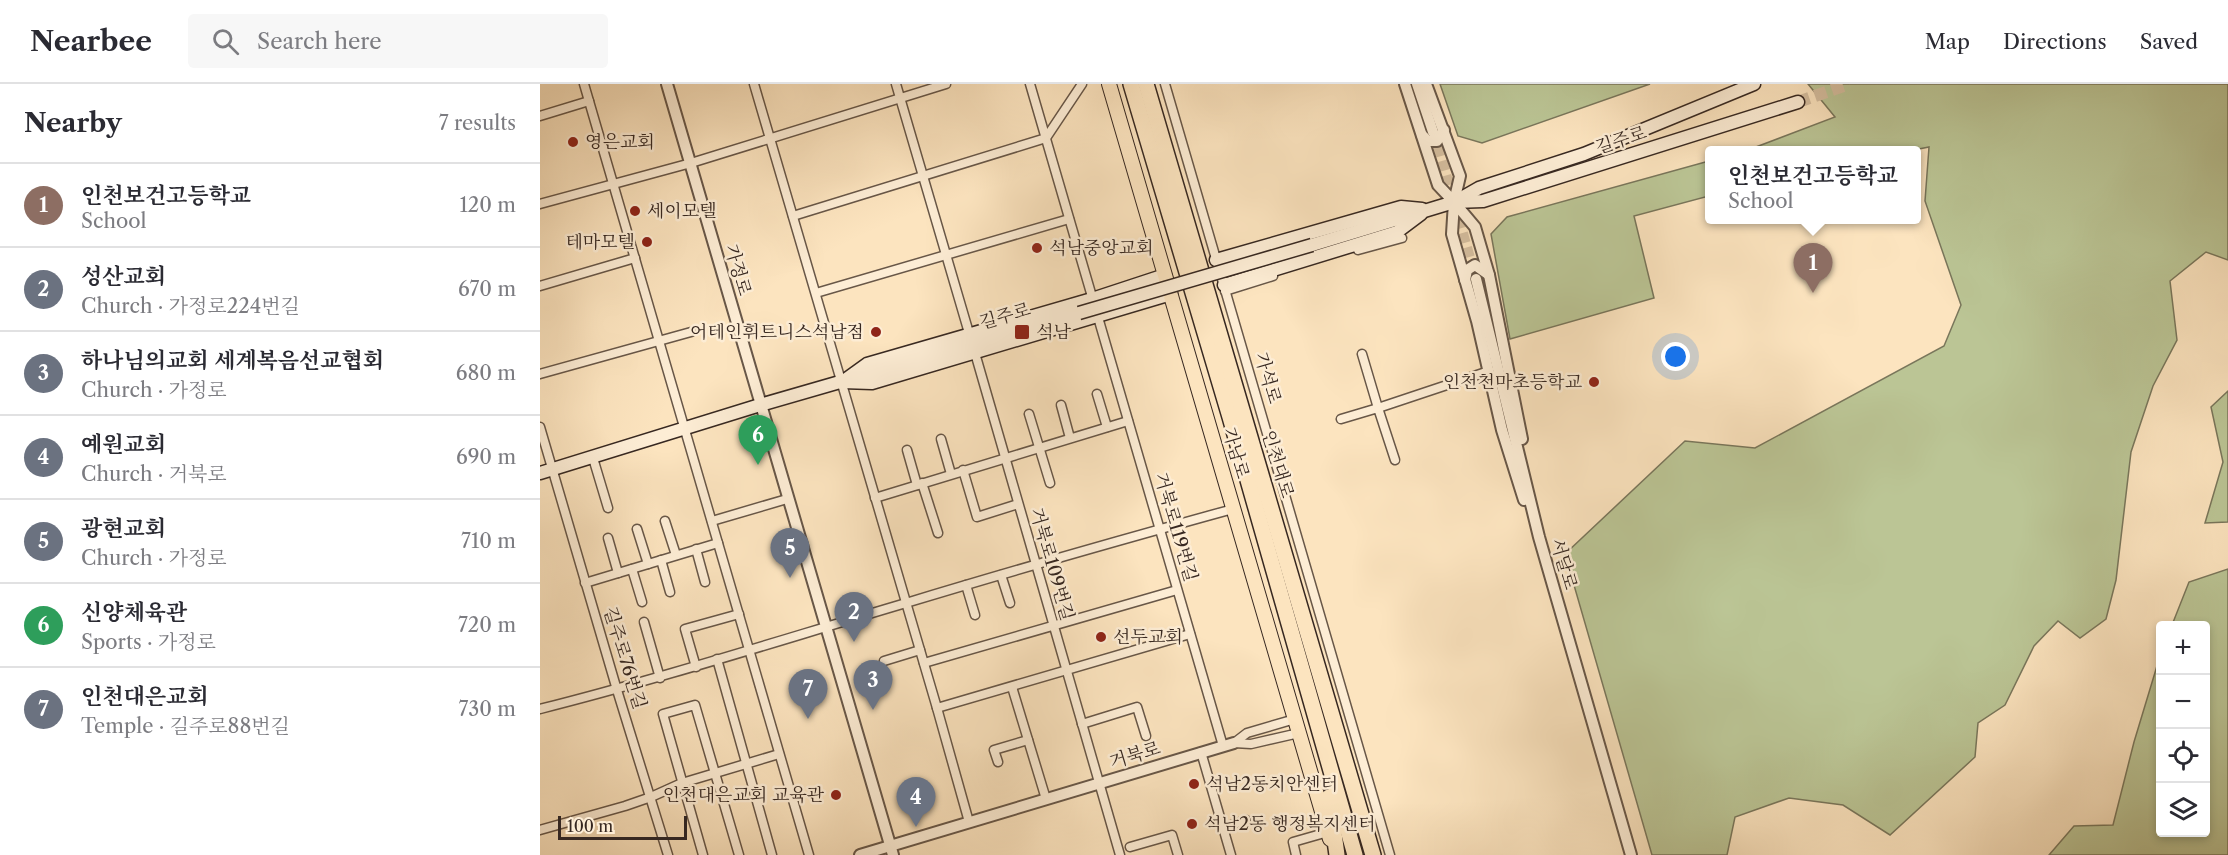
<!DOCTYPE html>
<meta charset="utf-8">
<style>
body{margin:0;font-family:"Libre Caslon Text","Noto Serif KR",serif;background:#f7f7f7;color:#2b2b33}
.controls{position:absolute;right:18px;bottom:18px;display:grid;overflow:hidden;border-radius:6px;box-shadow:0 3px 9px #0003}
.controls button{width:54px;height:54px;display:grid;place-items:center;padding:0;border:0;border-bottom:2px solid #e1e1e2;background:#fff;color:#2b2b33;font:30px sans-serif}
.scale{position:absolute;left:18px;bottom:15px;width:129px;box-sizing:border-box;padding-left:6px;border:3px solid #372821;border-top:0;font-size:16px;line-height:21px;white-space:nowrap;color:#372821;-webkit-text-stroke:4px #fdedd5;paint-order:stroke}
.you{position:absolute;left:1136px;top:273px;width:21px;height:21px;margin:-15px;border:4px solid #fff;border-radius:50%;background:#1a73e8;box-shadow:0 0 0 9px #1a73e833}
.badge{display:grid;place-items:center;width:39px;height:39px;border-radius:50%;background:#1a73e8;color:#fff;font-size:20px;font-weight:700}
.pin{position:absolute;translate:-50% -50px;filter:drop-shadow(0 2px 3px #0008)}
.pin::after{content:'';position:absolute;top:32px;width:21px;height:18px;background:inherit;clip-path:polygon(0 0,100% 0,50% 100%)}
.popup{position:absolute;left:1165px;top:62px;width:216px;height:78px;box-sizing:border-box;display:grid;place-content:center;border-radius:6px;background:#fff;filter:drop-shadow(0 2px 4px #0005);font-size:20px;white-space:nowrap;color:#7c7c81}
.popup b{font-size:22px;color:#2b2b33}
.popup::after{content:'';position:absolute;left:50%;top:100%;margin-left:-12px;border:12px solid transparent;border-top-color:#fff}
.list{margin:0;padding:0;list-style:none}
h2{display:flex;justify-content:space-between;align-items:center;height:78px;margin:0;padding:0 24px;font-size:26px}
h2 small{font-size:20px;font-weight:400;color:#7c7c81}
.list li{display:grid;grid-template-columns:39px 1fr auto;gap:18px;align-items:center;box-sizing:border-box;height:84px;padding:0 24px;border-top:2px solid #e1e1e2}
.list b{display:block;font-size:22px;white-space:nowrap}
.list p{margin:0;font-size:20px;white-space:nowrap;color:#7c7c81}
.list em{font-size:20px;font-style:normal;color:#7c7c81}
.icon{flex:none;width:33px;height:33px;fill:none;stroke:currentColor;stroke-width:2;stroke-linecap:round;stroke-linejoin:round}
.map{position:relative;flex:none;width:1688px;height:771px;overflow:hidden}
header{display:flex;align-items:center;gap:36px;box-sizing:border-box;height:84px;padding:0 30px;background:#fff;border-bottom:2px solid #e1e1e2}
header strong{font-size:28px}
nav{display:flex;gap:33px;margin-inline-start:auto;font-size:21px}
.search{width:420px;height:54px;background:#f7f7f7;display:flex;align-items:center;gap:15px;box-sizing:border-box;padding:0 21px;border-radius:6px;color:#7c7c81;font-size:22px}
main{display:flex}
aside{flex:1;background:#fff}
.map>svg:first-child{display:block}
</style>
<header>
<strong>Nearbee</strong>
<div class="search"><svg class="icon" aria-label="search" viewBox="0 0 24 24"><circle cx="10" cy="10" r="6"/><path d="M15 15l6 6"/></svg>Search here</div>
<nav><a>Map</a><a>Directions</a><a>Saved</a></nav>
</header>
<main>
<aside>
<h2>Nearby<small>7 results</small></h2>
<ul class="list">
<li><span class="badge" style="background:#8d6e63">1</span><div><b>인천보건고등학교</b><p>School</p></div><em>120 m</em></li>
<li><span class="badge" style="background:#6b7280">2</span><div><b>성산교회</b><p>Church · 가정로224번길</p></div><em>670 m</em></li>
<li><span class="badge" style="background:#6b7280">3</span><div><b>하나님의교회 세계복음선교협회</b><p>Church · 가정로</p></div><em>680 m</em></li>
<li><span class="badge" style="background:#6b7280">4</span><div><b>예원교회</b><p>Church · 거북로</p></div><em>690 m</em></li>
<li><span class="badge" style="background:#6b7280">5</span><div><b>광현교회</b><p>Church · 가정로</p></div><em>710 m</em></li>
<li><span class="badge" style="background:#2e9e5b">6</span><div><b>신양체육관</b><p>Sports · 가정로</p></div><em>720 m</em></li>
<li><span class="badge" style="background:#6b7280">7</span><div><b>인천대은교회</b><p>Temple · 길주로88번길</p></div><em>730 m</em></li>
</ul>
</aside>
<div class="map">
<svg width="1688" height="771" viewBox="0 0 1688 771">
<rect width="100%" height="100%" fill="#fce4bf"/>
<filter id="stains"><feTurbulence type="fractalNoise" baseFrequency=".00333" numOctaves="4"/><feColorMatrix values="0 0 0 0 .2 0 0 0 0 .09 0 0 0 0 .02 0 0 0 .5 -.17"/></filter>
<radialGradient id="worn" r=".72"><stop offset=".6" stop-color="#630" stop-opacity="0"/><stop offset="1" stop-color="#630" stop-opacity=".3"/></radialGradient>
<g fill="#bbc595" stroke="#79765b" stroke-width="1.5">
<polygon points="900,0 1110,0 942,59 918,52"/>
<polygon points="1268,0 1688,0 1688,176 1666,168 1630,197 1637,256 1613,302 1591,368 1576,496 1566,535 1540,554 1518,537 1494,562 1465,621 1438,639 1435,673 1350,751 1303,721 1249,714 1195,733 1187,771 1112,771 1025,470 1145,357 1215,364 1404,262 1421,221 1385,117 1389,63 1369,67 1208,66 1295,33"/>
<polygon points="1169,77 1169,112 1094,132 1114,214 970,255 951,150 967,133"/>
<polygon points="1688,307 1688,438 1665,439 1683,378 1671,323"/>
<polygon points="1688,485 1688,771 1509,771 1534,742 1573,741 1594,658 1620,572 1620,748 1666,748 1666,542 1632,541 1649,498"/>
</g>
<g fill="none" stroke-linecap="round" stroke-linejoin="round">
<polyline stroke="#d5be9f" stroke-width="10" stroke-dasharray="10 5" stroke-linecap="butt" points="894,48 936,195"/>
<polyline stroke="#d5be9f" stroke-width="12" stroke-dasharray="12 6" stroke-linecap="butt" points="1258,18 1309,0"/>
<g stroke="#685748" stroke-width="11">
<g id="minor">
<polyline points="44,0 269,771"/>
<polyline points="214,0 397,624 429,738"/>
<polyline points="356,0 429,249"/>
<polyline points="490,0 683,662"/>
<polyline points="625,0 850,771"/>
<polyline points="0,32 49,17"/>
<polyline points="0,120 151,79 406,0"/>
<polyline points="253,132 506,54 542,0"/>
<polyline points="818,166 862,154"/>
<polyline points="0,202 95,174"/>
<polyline points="685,207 733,192"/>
<polyline points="276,209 529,135"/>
<polyline points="435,269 580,771"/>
<polyline points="822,270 838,324 949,287"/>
<polyline points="0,290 151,248"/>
<polyline points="557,310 567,343"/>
<polyline points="521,321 530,354"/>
<polyline points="489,330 510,399"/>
<polyline points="801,335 838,324 855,376"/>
<polyline points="0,343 77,606 128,771"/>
<polyline points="401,355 411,390"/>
<polyline points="367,366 377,401"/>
<polyline points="53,374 68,424"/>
<polyline points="423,386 437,433 478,420"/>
<polyline points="382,399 398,449"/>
<polyline points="335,414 588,337"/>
<polyline points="125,437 136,471"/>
<polyline points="172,437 247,415"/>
<polyline points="97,445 108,480"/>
<polyline points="68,454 78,489"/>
<polyline points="156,465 165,498"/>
<polyline points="121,476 130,508"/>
<polyline points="92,485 102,518"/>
<polyline points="461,491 470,519"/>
<polyline points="45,499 178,459"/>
<polyline points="426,501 435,531"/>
<polyline points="104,538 120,594"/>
<polyline points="177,575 232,771"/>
<polyline points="344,577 380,566"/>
<polyline points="384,579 637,506"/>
<polyline points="156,583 145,545 199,530"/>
<polyline points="472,603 506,715"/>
<polyline points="397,624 650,550"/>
<path d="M 0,625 C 123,594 244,555 366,519 C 475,486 584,455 693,425"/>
<polyline points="542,640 597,623 606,652"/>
<polyline points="694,659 707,649 755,635"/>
<polyline points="694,659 711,660 759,649"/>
<polyline points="661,668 691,771"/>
<polyline points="458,678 454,666 488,656"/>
<polyline points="683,744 706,736"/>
<polyline points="0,746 85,722 111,713 142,699 239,670"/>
<polyline points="590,763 632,751 638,771"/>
<polyline points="163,771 123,630 155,621 199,771"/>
<polyline points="756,771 753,758 788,748"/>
</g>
</g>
<g stroke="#685748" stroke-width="14">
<g id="tertiary">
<polyline points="127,0 353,771"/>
<polyline points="865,0 898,101 914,118 912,150 937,237 962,346 984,416"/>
<polyline points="877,0 893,48"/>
<polyline points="886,0 920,92 914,118 935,143 949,191 982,355"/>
<polyline points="882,51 888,57 897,57 904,46"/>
<polyline points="936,195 999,453 1091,771"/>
<polyline points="925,196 927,186 935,181 949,191"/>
<polyline points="320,771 694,659"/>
</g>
</g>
<g stroke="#372821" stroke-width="15">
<g id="secondary">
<polyline points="918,116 939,104 1044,70 1214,0"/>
<polyline points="772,161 914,118 943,117 1258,18"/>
<polyline points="676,176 861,123 882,125"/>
<polyline points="625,191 552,215 327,280 302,298 332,299 631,210"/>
<polyline points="684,201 857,148 881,130"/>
<polyline points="0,389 220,321 539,229"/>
</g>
</g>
<g stroke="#372821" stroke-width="16">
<polyline id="primary" points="569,0 790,755"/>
</g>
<g stroke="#372821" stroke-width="18">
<g id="trunk">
<polyline points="591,0 690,333 815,771"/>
<polyline points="606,0 833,771"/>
<polyline points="789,713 797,771"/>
</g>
</g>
<use href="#minor" stroke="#fdedd5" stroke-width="8"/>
<use href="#tertiary" stroke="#fdedd5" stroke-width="10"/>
<use href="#secondary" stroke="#fdedd5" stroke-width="12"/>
<use href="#primary" stroke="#fce4bf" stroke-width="14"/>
<use href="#trunk" stroke="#fce4bf" stroke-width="15"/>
<g stroke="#372821" stroke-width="15" stroke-linecap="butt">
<polyline id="secondary-bridge" points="539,229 772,161"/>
</g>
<use href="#secondary-bridge" stroke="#fdedd5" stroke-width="12"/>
</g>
<g fill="#8f2418" stroke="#fdedd5" stroke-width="2">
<circle cx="33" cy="58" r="6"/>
<circle cx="95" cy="127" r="6"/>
<circle cx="107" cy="158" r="6"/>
<circle cx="497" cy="164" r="6"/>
<circle cx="336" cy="248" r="6"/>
<rect x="474" y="240" width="16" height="16" rx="3"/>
<circle cx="1054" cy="298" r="6"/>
<circle cx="561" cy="553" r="6"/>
<circle cx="654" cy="700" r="6"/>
<circle cx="296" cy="711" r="6"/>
<circle cx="652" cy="740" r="6"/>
</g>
<g text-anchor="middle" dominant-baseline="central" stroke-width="5" stroke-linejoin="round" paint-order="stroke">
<g font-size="18" fill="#372821" stroke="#fdedd5">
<text transform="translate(1081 56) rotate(-18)">길주로</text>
<text transform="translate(198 186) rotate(74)">가정로</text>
<text transform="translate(465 232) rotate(-16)">길주로</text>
<text transform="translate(728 294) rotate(74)">가석로</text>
<text transform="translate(696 369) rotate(74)">가남로</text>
<text transform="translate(738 380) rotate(73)">인천대로</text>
<text transform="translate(636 443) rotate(74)">거북로119번길</text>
<text transform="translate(512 480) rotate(74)">거북로109번길</text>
<text transform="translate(1024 480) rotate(74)">서달로</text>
<text transform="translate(85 574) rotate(73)">길주로76번길</text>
<text transform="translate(595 671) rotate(-17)">거북로</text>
</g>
<g font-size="18" fill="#372821" stroke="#fdedd5" text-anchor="start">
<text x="45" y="58">영은교회</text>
<text x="107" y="127">세이모텔</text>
<text x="95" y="158" text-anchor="end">테마모텔</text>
<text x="509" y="164">석남중앙교회</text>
<text x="324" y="248" text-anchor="end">어테인휘트니스석남점</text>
<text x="496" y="248">석남</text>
<text x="1042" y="298" text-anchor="end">인천천마초등학교</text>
<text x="573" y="553">선두교회</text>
<text x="666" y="700">석남2동치안센터</text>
<text x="284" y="711" text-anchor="end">인천대은교회 교육관</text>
<text x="664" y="740">석남2동 행정복지센터</text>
</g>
</g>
<rect width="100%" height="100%" filter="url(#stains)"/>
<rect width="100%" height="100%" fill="url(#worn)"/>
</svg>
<div class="controls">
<button>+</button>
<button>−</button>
<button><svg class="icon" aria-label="locate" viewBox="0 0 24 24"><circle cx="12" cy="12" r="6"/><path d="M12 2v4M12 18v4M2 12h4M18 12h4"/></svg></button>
<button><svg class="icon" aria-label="layers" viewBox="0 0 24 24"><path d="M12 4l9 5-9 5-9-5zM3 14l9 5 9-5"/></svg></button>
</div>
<div class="scale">100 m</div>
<div class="you"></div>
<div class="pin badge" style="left:1273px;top:209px;background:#8d6e63">1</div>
<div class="popup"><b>인천보건고등학교</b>School</div>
<div class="pin badge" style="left:314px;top:558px;background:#6b7280">2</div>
<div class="pin badge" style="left:333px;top:626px;background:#6b7280">3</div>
<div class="pin badge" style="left:376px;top:743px;background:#6b7280">4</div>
<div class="pin badge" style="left:250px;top:494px;background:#6b7280">5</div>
<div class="pin badge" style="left:218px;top:381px;background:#2e9e5b">6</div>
<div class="pin badge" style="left:268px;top:635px;background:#6b7280">7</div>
</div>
</main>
